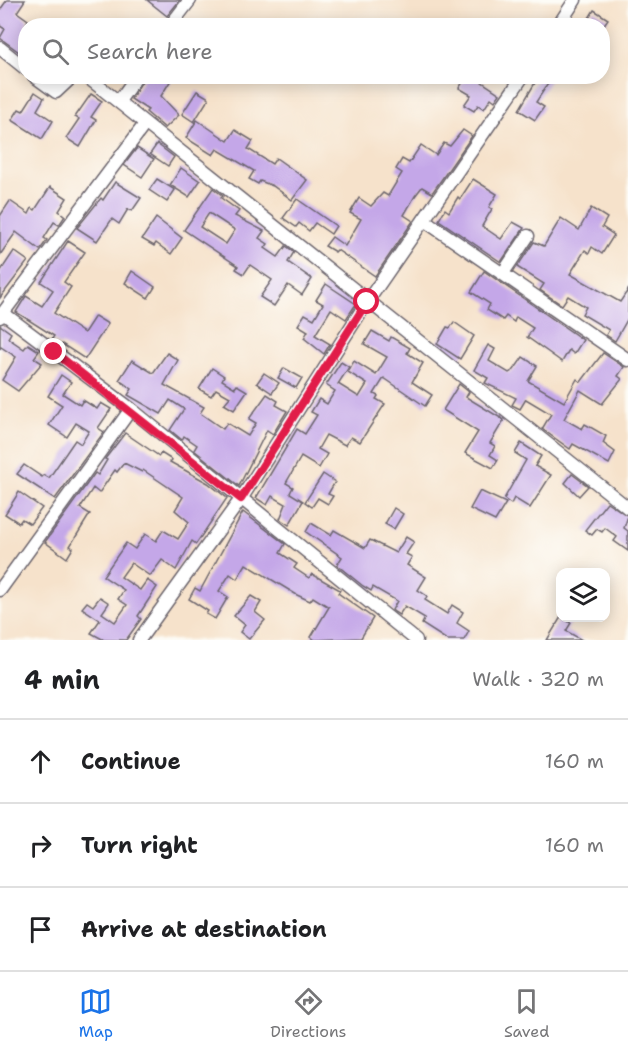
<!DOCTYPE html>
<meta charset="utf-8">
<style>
body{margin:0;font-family:"Shantell Sans",sans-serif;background:#f6f6f6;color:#202124}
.controls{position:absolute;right:18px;bottom:18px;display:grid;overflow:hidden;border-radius:12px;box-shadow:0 3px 15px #0003}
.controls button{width:54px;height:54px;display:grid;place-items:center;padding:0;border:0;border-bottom:2px solid #e0e0e0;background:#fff;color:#202124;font:30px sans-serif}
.stop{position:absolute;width:18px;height:18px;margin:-14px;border:4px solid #e11d48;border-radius:50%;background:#fff}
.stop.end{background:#e11d48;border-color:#fff;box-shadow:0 2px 6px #0008}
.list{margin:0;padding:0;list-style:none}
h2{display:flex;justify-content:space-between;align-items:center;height:78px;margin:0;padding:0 24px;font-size:26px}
h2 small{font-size:20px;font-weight:400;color:#757577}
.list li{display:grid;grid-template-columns:39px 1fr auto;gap:18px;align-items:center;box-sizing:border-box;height:84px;padding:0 24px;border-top:2px solid #e0e0e0}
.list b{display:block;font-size:22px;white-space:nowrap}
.list em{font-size:20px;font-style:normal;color:#757577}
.icon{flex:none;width:33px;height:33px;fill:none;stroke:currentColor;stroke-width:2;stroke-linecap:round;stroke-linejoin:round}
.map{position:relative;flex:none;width:628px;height:640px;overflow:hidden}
.search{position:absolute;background:#fff;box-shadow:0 3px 15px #0003;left:18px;right:18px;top:18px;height:66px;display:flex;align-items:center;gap:15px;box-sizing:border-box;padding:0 21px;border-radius:24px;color:#757577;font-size:22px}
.sheet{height:330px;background:#fff}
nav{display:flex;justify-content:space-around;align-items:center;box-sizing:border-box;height:84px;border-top:2px solid #e0e0e0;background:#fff;font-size:16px;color:#757577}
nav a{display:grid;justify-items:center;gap:3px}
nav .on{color:#1a73e8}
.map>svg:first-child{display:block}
</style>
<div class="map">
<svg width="628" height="640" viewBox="0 0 628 640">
<rect width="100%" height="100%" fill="#fdfcf7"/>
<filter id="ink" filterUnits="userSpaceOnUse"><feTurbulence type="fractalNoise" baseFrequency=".0167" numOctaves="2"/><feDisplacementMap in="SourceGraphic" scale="12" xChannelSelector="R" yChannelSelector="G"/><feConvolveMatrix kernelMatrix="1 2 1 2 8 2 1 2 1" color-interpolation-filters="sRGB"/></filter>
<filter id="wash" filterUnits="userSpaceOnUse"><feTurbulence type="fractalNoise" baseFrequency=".008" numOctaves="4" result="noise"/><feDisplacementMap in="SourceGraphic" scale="24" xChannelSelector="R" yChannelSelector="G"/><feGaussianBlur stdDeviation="1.35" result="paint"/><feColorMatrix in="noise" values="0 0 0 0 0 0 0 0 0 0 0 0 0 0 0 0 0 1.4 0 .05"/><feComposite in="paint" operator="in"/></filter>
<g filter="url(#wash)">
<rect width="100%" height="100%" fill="#f6e2cb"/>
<g id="blocks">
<g fill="#c4a7e8" fill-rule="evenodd">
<polygon points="7,0 25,0 17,12 28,20 26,24 26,57 0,38 5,29 0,26 0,10"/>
<polygon points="147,0 180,0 167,16"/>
<polygon points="594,10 608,19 603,26 584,26"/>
<polygon points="145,76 165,76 171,80 161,96 179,115 165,128 146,112 148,110 131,99"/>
<polygon points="467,76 473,76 500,94 495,101 491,98 484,109 478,105 474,111 464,105 471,95 459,88"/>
<polygon points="539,76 553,76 536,102 544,107 535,120 519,110"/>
<polygon points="197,91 209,98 194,122 182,114"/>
<polygon points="35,92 44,98 37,110 53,121 42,139 12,120 19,109 23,111"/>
<polygon points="91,94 102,101 91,117 96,120 80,147 66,138 79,119 75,117"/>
<polygon points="197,120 228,141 235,130 253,141 248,149 272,164 276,158 307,180 292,200 273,186 260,181 258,184 249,179 254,171 217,149 213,155 186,138"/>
<polygon points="463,130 472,136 432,193 422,187 415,196 404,215 413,221 375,276 337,250 335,252 325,246 332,237 345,246 361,219 350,213 359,198 371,206 383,193 388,196 402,173 396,169 402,159 409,163 421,145 436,155 444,143 450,146"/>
<polygon points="157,144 174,157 168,166 150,154"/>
<polygon points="137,148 154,159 142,177 124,165"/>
<polygon points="181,168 200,181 189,197 170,185"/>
<polygon points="157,179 175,190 167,202 149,190"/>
<polygon points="473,179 497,194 489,207 492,209 482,226 501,239 513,222 524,228 501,262 439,220 445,209 449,212 458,197 460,199"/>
<polygon points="115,182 141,198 132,211 128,209 119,224 112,219 97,241 77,228 101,198 103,200"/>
<polygon points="50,187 67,198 59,211 65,216 59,225 54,222 44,238 47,240 40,250 16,232 0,255 0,216 10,201 29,214 32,208 35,210"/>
<path d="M 213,188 L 223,196 L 221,198 L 239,211 L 235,216 L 264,231 L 259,238 L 268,244 L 265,248 L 278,257 L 286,246 L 294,252 L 288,262 L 312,279 L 302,295 L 288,285 L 274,306 L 260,297 L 272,280 L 250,265 L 244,274 L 236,269 L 238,266 L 184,230 ZM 209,213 L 235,230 L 226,244 L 200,227 Z"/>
<polygon points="297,199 336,226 331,234 315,223 309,231 299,223 296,227 283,218"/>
<polygon points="591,208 607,218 602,227 614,235 602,254 592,247 589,253 585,250 570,274 620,302 628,290 628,318 615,341 606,335 609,330 582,314 586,307 568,296 562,305 540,290 544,284 517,267 534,242 544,246 561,218 579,230"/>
<polygon points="156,218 182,238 171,254 156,243 154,246 142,239"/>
<polygon points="68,241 85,252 64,282 71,287 54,313 84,333 95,316 108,324 85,359 62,344 61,346 52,339 54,336 16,312 26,296 42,306 53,290 41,282"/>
<polygon points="14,251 28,261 0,298 0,272"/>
<polygon points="132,271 155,287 148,298 125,283"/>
<polygon points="484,271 583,340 574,354 569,350 562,362 527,337 533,328 516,317 514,322 506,316 503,320 487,310 490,304 471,292"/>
<polygon points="326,284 356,304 346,319 331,309 315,335 330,344 324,354 304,338 308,331 298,325 305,314 314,319 323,304 316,300"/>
<polygon points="454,322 474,336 460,359 437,344 447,327 450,328"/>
<polygon points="0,325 11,333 8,338 24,349 28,344 39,351 34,358 42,363 18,391 2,380 16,357 1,347 0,349"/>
<polygon points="372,331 389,341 391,337 410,348 407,353 423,363 412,382 432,395 425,406 384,378 374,394 378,396 376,399 385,404 360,442 351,437 345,445 326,435 318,449 327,454 319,468 301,457 286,483 293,487 290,493 303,501 289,525 280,519 286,504 272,496 267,505 256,498 297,429 305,434 317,415 311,412 319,399 327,404 335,391 326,385 341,362 349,367 338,384 359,397 367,384 348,372 354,361 376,375 387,357 364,344"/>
<polygon points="488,345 495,349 489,361 509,373 514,370 523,357 537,366 528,381 564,402 577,379 581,382 603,353 624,367 618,376 622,379 602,404 580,390 564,419 582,429 585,424 606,436 603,443 615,452 609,464 573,444 570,449 542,429 551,414 526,399 520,409 512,405 516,398 485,383 488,378 474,370"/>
<polygon points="167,353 178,360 164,385 204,407 200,413 223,429 227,423 248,436 256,423 249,419 267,394 278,401 276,405 287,411 273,434 267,430 239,486 194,450 197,445 184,436 182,440 170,430 184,409 170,400 161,414 128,395 132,389 119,380 132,360 153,373"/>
<polygon points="212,368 224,376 222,380 235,388 237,385 247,391 234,410 224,404 230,397 216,389 211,396 199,389"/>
<polygon points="284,368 302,378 296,388 278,378"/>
<polygon points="264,373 279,383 272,393 257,383"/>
<polygon points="61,375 71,382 63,394 80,405 83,400 97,409 101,403 111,409 98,428 104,432 55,499 17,474 24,465 42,477 44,475 49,478 75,440 81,444 89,431 76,423 67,437 49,425 62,405 48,396"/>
<polygon points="459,384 469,392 466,397 504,420 490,443 495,446 490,455 498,460 493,468 465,453 478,432 443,410"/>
<polygon points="125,433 159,456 161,453 172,460 170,462 208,483 227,498 196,544 192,541 176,570 162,560 150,576 131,563 121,577 140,590 147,580 157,587 138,616 141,619 126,640 104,640 91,633 100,620 82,608 87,602 93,606 100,597 109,603 102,613 115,622 127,605 118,599 124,590 103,576 126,543 135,549 145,534 156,541 163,530 178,539 189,522 175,510 183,497 143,470 142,472 124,463 117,472 115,470 99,493 93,488 80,508 90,514 70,546 73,548 67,558 45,542 95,473 98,475 107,460 105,459"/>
<polygon points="521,443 541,456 535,466 551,475 530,508 514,498 511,504 504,499 526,460 515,453"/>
<polygon points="323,474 335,482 328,494 333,496 328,504 318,498 312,507 305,502"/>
<polygon points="572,474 588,486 579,496 565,483"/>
<polygon points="480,491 506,503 495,521 470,509"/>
<polygon points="19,492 42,508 30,524 22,519 19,523 5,514"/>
<polygon points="607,502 628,516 624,528 628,531 628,551 614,541 617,537 605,528 602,532 597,529 592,535 585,530"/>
<polygon points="394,508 403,514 394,529 385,524"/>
<polygon points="243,512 285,544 280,553 297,564 294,568 309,578 312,574 340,590 338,593 373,618 361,638 315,640 311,637 329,607 313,597 310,601 297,595 246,564 237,579 230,574 219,591 228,597 215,619 206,614 208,611 189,599 195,588 200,591"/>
<polygon points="311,523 331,535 334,530 365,548 370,540 396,553 406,537 414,542 406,554 412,557 407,565 426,577 418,590 427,596 425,600 447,614 452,605 463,612 457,623 469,631 464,640 447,640 422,624 425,618 405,606 399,615 394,612 392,610 397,601 373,587 371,591 363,586 337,565 342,557 306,532"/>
<polygon points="251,596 261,602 255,612 265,620 249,639 240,632 245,625 234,616"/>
<polygon points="561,617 571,623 566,631 582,640 547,640"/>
</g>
</g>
</g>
<g filter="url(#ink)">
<use href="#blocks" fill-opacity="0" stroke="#6c656d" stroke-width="1.5"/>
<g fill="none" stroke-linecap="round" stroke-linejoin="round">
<g stroke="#6c656d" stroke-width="15">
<g id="minor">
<polyline points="170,26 190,0"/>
<polyline points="558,26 575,0"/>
<polyline points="0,48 26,69"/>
<polyline points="34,76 56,92 73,76"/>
<polyline points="86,76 628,508"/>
<polyline points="119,101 137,76"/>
<polyline points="424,220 628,360"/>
<polyline points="503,273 528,236"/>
<polyline points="3,313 131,409 416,640"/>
<polyline points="0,317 145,124"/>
<polyline points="0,590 131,409"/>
<polyline points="139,640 241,499 367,302 523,76"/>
</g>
</g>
<use href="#minor" stroke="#fff" stroke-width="12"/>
</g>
</g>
<g fill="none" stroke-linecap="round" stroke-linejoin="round" filter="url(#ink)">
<polyline stroke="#e11d48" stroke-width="8" points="54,352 241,499 367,302"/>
</g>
</svg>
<div class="controls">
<button><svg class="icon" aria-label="layers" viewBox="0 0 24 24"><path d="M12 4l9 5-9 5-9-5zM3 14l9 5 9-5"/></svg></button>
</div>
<div class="stop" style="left:367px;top:302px"></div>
<div class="stop end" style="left:54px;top:352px"></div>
<div class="search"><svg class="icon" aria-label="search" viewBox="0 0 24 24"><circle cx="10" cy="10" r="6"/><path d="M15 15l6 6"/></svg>Search here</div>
</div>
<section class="sheet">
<h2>4 min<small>Walk · 320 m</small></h2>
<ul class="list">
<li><svg class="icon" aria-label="ahead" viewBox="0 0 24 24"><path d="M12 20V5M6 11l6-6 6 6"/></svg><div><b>Continue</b></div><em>160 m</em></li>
<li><svg class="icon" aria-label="right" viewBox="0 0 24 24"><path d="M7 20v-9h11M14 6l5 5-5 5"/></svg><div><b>Turn right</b></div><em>160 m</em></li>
<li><svg class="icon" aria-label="arrive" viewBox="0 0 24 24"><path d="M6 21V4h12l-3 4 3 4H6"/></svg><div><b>Arrive at destination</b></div></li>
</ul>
</section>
<nav>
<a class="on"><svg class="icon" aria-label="map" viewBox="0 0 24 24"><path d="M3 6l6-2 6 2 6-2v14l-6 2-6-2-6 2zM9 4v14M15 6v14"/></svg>Map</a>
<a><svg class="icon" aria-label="directions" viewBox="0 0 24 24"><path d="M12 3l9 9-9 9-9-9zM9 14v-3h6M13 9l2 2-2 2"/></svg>Directions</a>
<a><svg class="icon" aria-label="saved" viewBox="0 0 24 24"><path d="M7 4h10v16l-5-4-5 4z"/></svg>Saved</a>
</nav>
